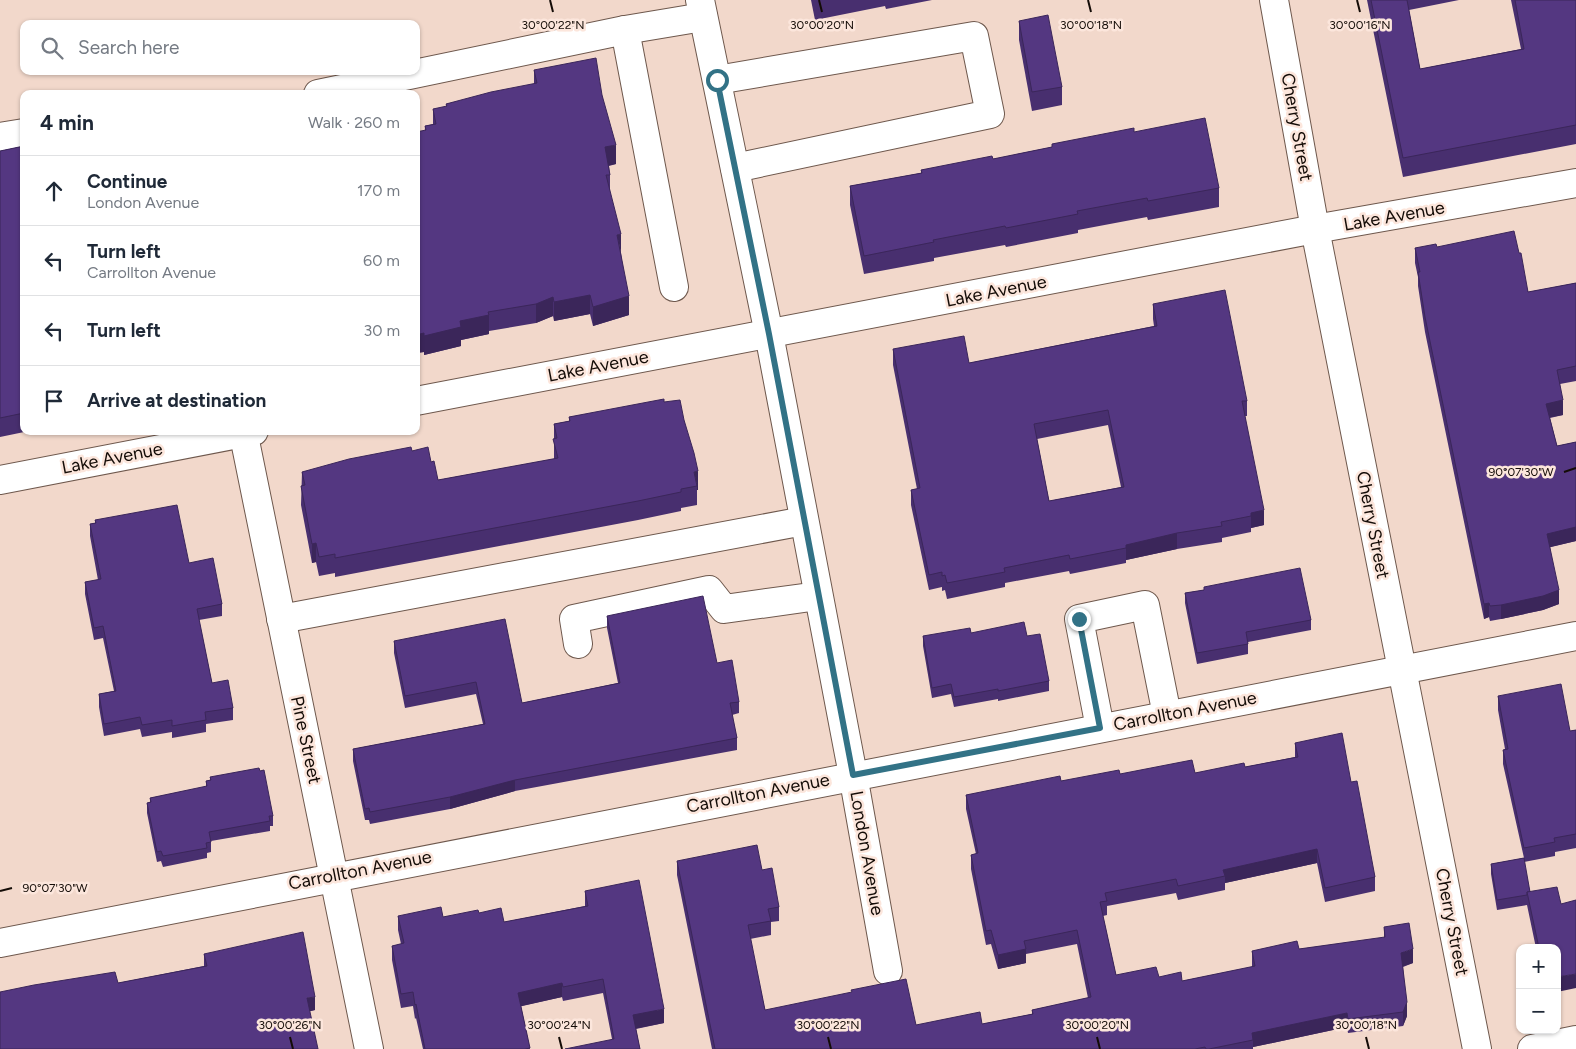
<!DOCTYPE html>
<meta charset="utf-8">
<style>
body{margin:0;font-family:Figtree,sans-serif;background:#f2f2f3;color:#1f2937}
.controls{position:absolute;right:15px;bottom:15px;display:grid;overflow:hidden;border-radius:10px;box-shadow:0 1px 4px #0004}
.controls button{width:45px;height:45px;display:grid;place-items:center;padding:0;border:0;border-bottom:1px solid #e0e1e3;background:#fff;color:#1f2937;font:25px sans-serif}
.stop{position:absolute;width:15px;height:15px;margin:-11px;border:4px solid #327286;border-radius:50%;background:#fff}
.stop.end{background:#327286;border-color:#fff;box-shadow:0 1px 5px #0008}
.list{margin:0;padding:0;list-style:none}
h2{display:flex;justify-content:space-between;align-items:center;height:65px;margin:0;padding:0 20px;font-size:21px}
h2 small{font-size:16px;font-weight:400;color:#747a83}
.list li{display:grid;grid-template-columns:32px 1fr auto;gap:15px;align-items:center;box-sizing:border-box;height:70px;padding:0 20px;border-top:1px solid #e0e1e3}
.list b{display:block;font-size:19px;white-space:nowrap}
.list p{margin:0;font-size:16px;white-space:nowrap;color:#747a83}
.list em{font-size:16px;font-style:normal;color:#747a83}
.icon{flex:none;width:28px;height:28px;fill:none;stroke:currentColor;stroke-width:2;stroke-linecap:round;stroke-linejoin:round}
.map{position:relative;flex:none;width:1576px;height:1049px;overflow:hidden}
.search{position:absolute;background:#fff;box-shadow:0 1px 4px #0004;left:20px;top:20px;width:400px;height:55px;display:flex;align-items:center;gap:12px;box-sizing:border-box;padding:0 18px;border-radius:10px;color:#747a83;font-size:19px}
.panel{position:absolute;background:#fff;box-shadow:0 1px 4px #0004;left:20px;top:90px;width:400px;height:345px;border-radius:10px}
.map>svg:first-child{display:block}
</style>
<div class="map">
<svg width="1576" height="1049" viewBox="0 0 1576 1049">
<rect width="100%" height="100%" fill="#f2d8cb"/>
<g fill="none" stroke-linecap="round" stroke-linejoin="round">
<g stroke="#6e584d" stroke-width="30">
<g id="minor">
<polyline points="700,0 769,334 853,775 888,971"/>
<polyline points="1274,0 1315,229 1477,1049"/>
<polyline points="625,30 674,287"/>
<polyline points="717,80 974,36 990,114 735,168"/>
<polyline points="318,94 625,30 703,17"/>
<polyline points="0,137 24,133"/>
<polyline points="416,401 1315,229 1576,183"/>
<polyline points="243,431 369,1049"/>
<polyline points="0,480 254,431"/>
<polyline points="281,619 804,521"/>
<polyline points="578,644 574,619 709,590 724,609 818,596"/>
<polyline points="1100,728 1079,619 1145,605 1167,715"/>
<path d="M 0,943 C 524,836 1050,737 1576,636"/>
<polyline points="1532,1049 1576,1040"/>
</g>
</g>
<use href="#minor" stroke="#fff" stroke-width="28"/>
</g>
<g fill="#482f6f" fill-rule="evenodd">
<polygon points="811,0 932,0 886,9 885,6 815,20"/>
<polygon points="1367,0 1459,0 1409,10 1420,69 1521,49 1511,0 1576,0 1576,144 1403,177"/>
<polygon points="1019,21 1062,87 1062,105 1032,111 1019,40"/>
<polygon points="534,70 602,95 616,164 609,166 610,175 610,192 621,253 629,315 593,326 590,314 554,321 553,316 536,323 489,331 489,334 461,340 461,346 424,355 424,352 416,353 425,126 433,124 433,109 446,107 446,104 534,84"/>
<polygon points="1134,132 1219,188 1219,207 1148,220 1147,217 1078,230 1078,233 1006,247 1005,245 934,258 934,261 864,274 850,205 850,186 921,173 921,170 993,159 1052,147 1052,144"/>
<polygon points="24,146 24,431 29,431 0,437 0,151"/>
<polygon points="1437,247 1519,253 1528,292 1576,283 1576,381 1560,384 1563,415 1550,418 1557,446 1576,442 1576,541 1550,547 1559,604 1543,610 1501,619 1490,621 1489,617 1484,619 1425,332 1418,286 1418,277 1415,263 1415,248"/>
<path d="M 1153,304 L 1247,401 L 1247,416 L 1245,416 L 1264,525 L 1251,528 L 1251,532 L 1222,538 L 1222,542 L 1177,549 L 1126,560 L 1126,563 L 1070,574 L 1069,571 L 1005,583 L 1005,587 L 947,599 L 945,590 L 942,591 L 942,587 L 929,590 L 911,505 L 911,490 L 917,489 L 893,365 L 893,349 L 969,363 L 1154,326 L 1153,319 ZM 1108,425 L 1121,487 L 1049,501 L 1037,439 Z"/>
<polygon points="664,402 684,420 698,490 697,490 697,505 681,508 681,511 638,520 335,577 335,573 319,576 316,562 312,563 301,505 302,472 412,451 431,462 438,480 554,459 554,424 569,421 569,417"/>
<polygon points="95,520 189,563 222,604 222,616 199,620 212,683 233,708 233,720 206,724 206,732 172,738 172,732 142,737 140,729 104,736 99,707 99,694 114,691 103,638 94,640 85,594 85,582 98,580 90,536 90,524 95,523"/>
<polygon points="1204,587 1311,620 1311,630 1248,642 1248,654 1197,664 1185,603 1185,593 1204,590"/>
<polygon points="607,616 717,663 739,702 739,713 732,715 737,738 737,750 515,791 450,809 370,824 369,820 365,820 353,761 353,749 483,724 476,694 405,708 394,653 394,641 522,703 618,683 607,628"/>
<polygon points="971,633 1027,636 1049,681 1049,691 998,701 998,699 954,707 951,694 932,698 923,646 923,636"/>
<polygon points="1498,696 1570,731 1576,730 1576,848 1555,852 1555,856 1524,862 1530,892 1557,948 1536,948 1527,905 1497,910 1491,874 1491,864 1524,858 1503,764 1503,750 1505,749 1498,710"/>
<polygon points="1295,743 1351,782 1375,877 1375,891 1325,902 1317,863 1225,883 1225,890 1178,900 1176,893 1107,906 1107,915 1103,916 1116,975 1159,977 1182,981 1252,967 1252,951 1299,949 1384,938 1384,927 1413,963 1403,967 1407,1016 1403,1026 1348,1033 1347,1027 1253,1047 1253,1049 712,1049 677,875 677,861 762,870 779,907 779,921 771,922 771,935 750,939 765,1010 916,1025 982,1024 1032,1014 1032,1010 1088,998 1077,944 1026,954 1026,963 998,969 991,944 986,945 971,869 971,855 976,854 966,809 966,795 1061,781 1120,774 1195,773 1245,767 1295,757"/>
<polygon points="210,777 273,816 273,826 270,826 270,831 211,841 211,852 207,853 207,858 163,867 161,861 157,862 147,813 147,803 150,802 150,798 206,787 206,781 210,780"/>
<polygon points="585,891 664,1023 636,1029 640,1049 612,1039 603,993 563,1001 562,997 521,1006 530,1049 423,1049 416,1018 415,1019 413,1006 401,1008 392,960 392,946 401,944 398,930 398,916 443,917 479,913 504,922 585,906"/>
<polygon points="204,954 315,1010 310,1011 118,983 204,966"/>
</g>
<g fill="#3b265a">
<polygon points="616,145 616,164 605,166 605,147"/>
<polygon points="621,234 621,253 617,235"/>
<polygon points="590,295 590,314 554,321 554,302"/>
<polygon points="629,296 629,315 593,326 593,307"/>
<polygon points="553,297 553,316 536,323 536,304"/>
<polygon points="489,315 489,334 461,340 461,346 424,355 424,336 460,321"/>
<polygon points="424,333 424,352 416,353 416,335"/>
<polygon points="1563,400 1563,415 1546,418 1546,404"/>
<polygon points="698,471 698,490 697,490 697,486 694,472"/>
<polygon points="1264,510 1264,525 1251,528 1251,513"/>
<polygon points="1576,527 1576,541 1547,548 1547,534"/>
<polygon points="1177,533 1177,549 1126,560 1126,545"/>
<polygon points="316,543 316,562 312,563 312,544"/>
<polygon points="1559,590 1559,604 1543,610 1501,619 1501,605"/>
<polygon points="1489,603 1489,617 1484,619 1484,604"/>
<polygon points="515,780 515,791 450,809 450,797"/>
<polygon points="1317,849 1317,863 1225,883 1225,876 1223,870"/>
<polygon points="1026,949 1026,963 998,969 998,955"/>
<polygon points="1413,949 1413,963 1401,967 1401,953"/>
<polygon points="1576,974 1576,988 1557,992 1557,977"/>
<polygon points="562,983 562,997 518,1007 518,993"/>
<polygon points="315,997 315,1010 307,1012 307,998"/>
<polygon points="1407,1002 1407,1016 1403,1026 1403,1012"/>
<polygon points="664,1009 664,1023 633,1029 633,1015"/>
<polygon points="1347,1013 1347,1027 1253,1047 1253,1040 1252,1033"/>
</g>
<g fill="#543781" stroke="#3b265a" fill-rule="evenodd">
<polygon points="1371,0 1407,0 1420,69 1524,49 1515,0 1576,0 1576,125 1403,158"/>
<polygon points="1048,15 1062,87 1032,92 1019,21"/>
<polygon points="596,58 602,95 616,145 605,147 610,175 606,175 621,234 617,235 629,296 593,307 590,295 554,302 553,297 536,304 488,312 489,315 460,321 461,327 424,336 424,333 416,335 416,132 426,130 425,126 436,124 433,109 447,106 446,104 491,92 537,83 534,70"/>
<polygon points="1205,118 1219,188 1148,201 1147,198 1077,211 1078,214 1006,228 1005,226 933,240 934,242 864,256 850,186 922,173 921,170 992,156 993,159 1052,147 1052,144 1134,128 1134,132"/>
<polygon points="24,146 24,413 0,418 0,151"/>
<polygon points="1514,231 1519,253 1521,253 1528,292 1576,283 1576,366 1557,370 1563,400 1546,404 1557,446 1576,442 1576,527 1547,534 1559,590 1543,596 1501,605 1490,606 1489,603 1484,604 1425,317 1418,272 1420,272 1415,248 1436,244 1437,247"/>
<path d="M 1225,290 L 1247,401 L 1242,401 L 1264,510 L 1251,513 L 1251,516 L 1221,522 L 1222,526 L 1177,533 L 1126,545 L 1126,548 L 1070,559 L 1069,555 L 1004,568 L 1005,572 L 947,583 L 945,575 L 942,576 L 942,572 L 929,575 L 911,490 L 920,488 L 893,349 L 964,336 L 969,363 L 1157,326 L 1153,304 ZM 1108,410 L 1124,487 L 1049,501 L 1034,424 Z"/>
<polygon points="664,399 664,402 680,400 684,420 694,453 698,471 694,472 697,486 681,489 681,492 638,501 335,558 335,554 319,557 316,543 312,544 301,486 305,485 302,472 349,459 411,447 412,451 428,447 431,462 434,461 438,480 558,458 553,439 557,438 554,424 570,421 569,417"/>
<polygon points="177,505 189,563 213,558 222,604 197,609 212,683 228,680 233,708 205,712 206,720 172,726 172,720 142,725 140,717 104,724 99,694 116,691 103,626 94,628 85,582 101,579 90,524 96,523 95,520"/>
<polygon points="1300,568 1311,620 1246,632 1248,644 1197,653 1185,593 1204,590 1204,587"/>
<polygon points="703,596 717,663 732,660 739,702 730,703 737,738 515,780 450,797 370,812 369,808 365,809 353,749 485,724 476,682 405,696 394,641 505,619 522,703 620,683 607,616"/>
<polygon points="1024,622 1027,636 1040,634 1049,681 998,691 998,689 954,697 951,684 932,688 923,636 970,628 971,633"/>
<polygon points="1561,684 1570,731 1576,730 1576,834 1554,838 1555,842 1524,848 1503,750 1508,749 1498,696"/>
<polygon points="1342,733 1351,782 1357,781 1375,877 1325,888 1317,849 1223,870 1225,876 1178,886 1176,879 1105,893 1107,901 1100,902 1116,975 1156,967 1159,977 1181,972 1182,981 1255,966 1252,951 1297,941 1299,949 1385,937 1384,927 1409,923 1413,949 1401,953 1407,1002 1403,1012 1348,1019 1347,1013 1252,1033 1253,1040 1209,1049 1206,1049 1205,1047 1195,1049 715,1049 677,861 757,845 762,870 772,868 779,907 768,909 771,921 748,925 765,1010 852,992 851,990 906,979 916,1025 980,1012 982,1024 1033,1014 1032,1010 1091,997 1077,930 1024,941 1026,949 998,955 991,930 986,931 971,855 978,853 966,795 1060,776 1061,781 1119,770 1120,774 1192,760 1195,773 1244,763 1245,767 1298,757 1295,743"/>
<polygon points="259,768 260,771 264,770 273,816 269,816 270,821 209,832 211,842 206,843 207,848 163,856 161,851 157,852 147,803 151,802 150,798 207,786 206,781 211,780 210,777"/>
<polygon points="1524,858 1530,892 1527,892 1527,895 1497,900 1491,864"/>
<polygon points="639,880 664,1009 633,1015 640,1049 565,1049 614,1039 603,979 563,987 562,983 518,993 530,1048 525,1049 425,1049 416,1004 415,1005 413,992 401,994 392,946 404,943 398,916 441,907 443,917 478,910 479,913 501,908 504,922 588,906 585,891"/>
<polygon points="1557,887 1561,904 1576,900 1576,974 1557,977 1557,948 1539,948 1527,892"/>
<polygon points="303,932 315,997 307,998 318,1049 0,1049 0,992 34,985 115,972 118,983 207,966 204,954"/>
</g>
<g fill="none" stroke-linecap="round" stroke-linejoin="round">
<polyline stroke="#327286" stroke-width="6" points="717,80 769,334 853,775 1100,728 1079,619"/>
</g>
<path fill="none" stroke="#140c07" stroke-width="2" d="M 550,0 L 553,12M 819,0 L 822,12M 1088,0 L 1091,12M 1357,0 L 1360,12M 1564,472 L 1576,468M 0,891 L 12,888M 290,1037 L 293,1049M 559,1037 L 562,1049M 828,1037 L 831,1049M 1097,1037 L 1100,1049M 1366,1037 L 1369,1049"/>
<g text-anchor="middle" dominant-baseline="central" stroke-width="5" stroke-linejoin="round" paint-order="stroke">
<g font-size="18" fill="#140c07" stroke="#fce6dc">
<text transform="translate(1297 127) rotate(80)">Cherry Street</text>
<text transform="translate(1394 216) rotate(-10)">Lake Avenue</text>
<text transform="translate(996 291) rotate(-11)">Lake Avenue</text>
<text transform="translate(598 366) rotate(-11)">Lake Avenue</text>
<text transform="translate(112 458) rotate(-11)">Lake Avenue</text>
<text transform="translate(1373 525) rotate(79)">Cherry Street</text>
<text transform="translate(1185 711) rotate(-11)">Carrollton Avenue</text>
<text transform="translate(306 740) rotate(78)">Pine Street</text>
<text transform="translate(758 793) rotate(-11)">Carrollton Avenue</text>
<text transform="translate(867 853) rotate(80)">London Avenue</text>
<text transform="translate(360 870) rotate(-11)">Carrollton Avenue</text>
<text transform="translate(1452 922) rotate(79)">Cherry Street</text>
</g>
</g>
<g font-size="12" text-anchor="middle" fill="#140c07" stroke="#fce6dc" stroke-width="5" stroke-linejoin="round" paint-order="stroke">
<text x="822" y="29">30°00'20"N</text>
<text x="1360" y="29">30°00'16"N</text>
<text x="553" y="29">30°00'22"N</text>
<text x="1091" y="29">30°00'18"N</text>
<text x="1521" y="476">90°07'30"W</text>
<text x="55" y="892">90°07'30"W</text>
<text x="290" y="1029">30°00'26"N</text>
<text x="559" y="1029">30°00'24"N</text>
<text x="828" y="1029">30°00'22"N</text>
<text x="1097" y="1029">30°00'20"N</text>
<text x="1366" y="1029">30°00'18"N</text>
</g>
</svg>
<div class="controls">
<button>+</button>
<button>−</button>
</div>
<div class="stop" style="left:717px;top:80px"></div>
<div class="stop end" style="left:1079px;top:619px"></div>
<div class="search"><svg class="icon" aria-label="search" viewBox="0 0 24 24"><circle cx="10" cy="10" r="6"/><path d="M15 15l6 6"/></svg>Search here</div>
<section class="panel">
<h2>4 min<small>Walk · 260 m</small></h2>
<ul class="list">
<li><svg class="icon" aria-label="ahead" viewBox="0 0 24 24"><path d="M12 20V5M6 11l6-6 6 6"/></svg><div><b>Continue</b><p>London Avenue</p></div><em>170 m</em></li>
<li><svg class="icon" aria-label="left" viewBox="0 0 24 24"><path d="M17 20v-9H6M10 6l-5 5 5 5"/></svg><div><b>Turn left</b><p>Carrollton Avenue</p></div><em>60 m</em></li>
<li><svg class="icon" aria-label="left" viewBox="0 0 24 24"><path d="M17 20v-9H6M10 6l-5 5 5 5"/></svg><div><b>Turn left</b></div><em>30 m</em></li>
<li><svg class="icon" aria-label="arrive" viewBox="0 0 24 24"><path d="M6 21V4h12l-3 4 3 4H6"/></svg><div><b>Arrive at destination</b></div></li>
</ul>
</section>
</div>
